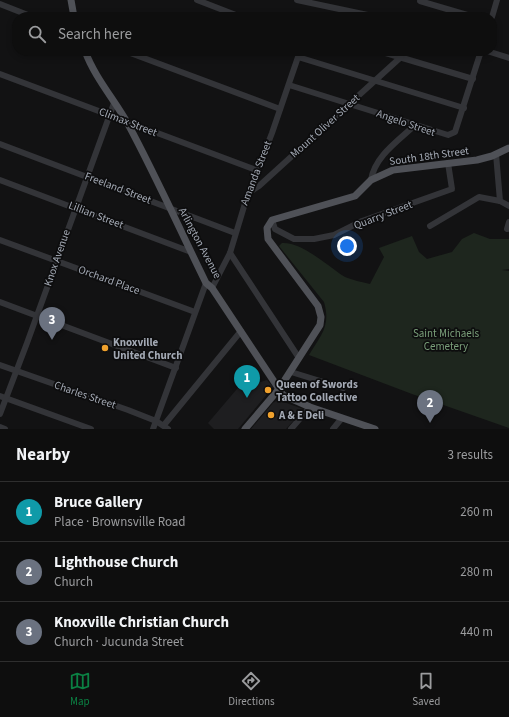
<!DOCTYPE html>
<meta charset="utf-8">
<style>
body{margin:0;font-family:"Source Sans 3",sans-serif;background:#171717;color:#f1f3f6}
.you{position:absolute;left:347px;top:246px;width:14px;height:14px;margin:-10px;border:3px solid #fff;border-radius:50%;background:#1a73e8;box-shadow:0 0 0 6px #1a73e833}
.badge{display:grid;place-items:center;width:26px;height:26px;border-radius:50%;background:#0b8043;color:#fff;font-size:13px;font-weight:700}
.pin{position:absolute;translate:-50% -33px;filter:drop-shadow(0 1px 2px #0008)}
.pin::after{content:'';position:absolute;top:21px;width:14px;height:12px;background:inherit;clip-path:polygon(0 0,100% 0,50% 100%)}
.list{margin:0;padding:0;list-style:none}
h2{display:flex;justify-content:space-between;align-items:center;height:52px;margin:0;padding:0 16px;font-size:17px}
h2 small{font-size:13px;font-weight:400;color:#9b9c9e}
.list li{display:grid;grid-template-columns:26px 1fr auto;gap:12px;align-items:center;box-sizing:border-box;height:60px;padding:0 16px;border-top:1px solid #2e2e2e}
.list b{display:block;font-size:15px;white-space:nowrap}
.list p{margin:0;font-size:13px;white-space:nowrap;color:#9b9c9e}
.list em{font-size:13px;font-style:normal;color:#9b9c9e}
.icon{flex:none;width:22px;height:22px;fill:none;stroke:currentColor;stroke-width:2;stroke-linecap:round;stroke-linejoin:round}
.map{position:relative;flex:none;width:509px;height:429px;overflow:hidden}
.search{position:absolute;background:#0e0e0e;box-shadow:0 2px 6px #0003;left:12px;right:12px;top:12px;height:44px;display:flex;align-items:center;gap:10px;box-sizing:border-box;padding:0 14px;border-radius:16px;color:#9b9c9e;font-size:15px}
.sheet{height:232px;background:#0e0e0e}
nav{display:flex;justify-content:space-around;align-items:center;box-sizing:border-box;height:56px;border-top:1px solid #2e2e2e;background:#0e0e0e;font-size:11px;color:#9b9c9e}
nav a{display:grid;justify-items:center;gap:2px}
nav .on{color:#0b8043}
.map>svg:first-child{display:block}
</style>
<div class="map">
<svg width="509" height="429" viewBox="0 0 509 429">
<rect width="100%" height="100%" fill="#121213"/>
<g fill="#1e1e20">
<polygon points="248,376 257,383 267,380 273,387 238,429 214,429 208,423"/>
<polygon points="278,400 303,409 302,411 286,429 251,429 273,403"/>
</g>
<path fill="#1e261e" d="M 474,233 L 490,239 L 509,239 L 509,269 L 502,270 L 509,271 L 509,428 L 412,394 L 309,355 C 321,335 331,326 324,302 L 279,246 L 282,243 C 303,242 327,266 345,277 C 352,280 362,282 370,284 L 384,257 L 379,248 L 412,236 L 419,252 L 427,259 L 452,252 L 462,239 Z"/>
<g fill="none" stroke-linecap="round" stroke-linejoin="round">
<g stroke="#333438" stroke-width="6">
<polyline points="197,0 241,17"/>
<polyline points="297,0 377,17"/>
<polyline points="420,1 474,17"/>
<polyline points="0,4 33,17"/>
<polyline points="492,17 497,0"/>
<polyline points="125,51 280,109"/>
<polyline points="379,51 473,79"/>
<polyline points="487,51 509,58"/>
<polyline points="0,74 256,170"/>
<polyline points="289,85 448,135 455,132 481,51"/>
<polyline points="0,144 235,233"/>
<polyline points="496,154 500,201"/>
<polyline points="0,180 191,252"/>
<path d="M 371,180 C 375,156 398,141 415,125"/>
<polyline points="248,193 259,186 401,57"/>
<polyline points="272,220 275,229 294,239 314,239 334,235 362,221 452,189 448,163"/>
<polyline points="430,226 479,197 500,201 509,206"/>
<polyline points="507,229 509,222"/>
<polyline points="0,240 195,312"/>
<polyline points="230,253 299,358"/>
<polyline points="212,288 230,253 246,200 272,133 298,57 464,108"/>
<polyline points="0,302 176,368"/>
<polyline points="0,365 128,410 156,421 168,429"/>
<polyline points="291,372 343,388"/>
<polyline points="0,396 91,429"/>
<polyline points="0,414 27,343 114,103"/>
<polyline points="164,425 241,331"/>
<polyline points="0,427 5,429"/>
<polyline points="153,429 206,283"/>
<polyline points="291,429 310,407"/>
<polyline points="333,429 342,418"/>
</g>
<g stroke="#4f5157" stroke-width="7">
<polyline points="71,0 74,17"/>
<path d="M 85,51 C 95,78 114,99 128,124 C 156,176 180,230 206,283 L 212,288 L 283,395 L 310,407 L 375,429"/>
<polyline points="245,429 279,389 320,325 321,317 318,306 268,239 267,228 272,220 355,196 371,180 393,170 477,160 492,156 509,148"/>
</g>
</g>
<g fill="#f0a12d" stroke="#0d0d0e" stroke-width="1.5">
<circle cx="105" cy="348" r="4"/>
<circle cx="268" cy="390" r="4"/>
<circle cx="271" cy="415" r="4"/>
</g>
<g text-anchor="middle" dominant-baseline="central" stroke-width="3.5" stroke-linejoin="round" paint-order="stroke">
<g font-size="11" fill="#a3a9b4" stroke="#0d0d0e">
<text transform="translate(128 122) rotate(21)">Climax Street</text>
<text transform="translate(406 123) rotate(19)">Angelo Street</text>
<text transform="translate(325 126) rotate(-42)">Mount Oliver Street</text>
<text transform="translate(429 156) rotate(-8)">South 18th Street</text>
<text transform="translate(256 173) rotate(-69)">Amanda Street</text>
<text transform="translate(118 188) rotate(21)">Freeland Street</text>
<text transform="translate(96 215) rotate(21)">Lillian Street</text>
<text transform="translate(383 215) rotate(-21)">Quarry Street</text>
<text transform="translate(200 243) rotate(62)">Arlington Avenue</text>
<text transform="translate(57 258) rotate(-71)">Knox Avenue</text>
<text transform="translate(109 280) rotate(20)">Orchard Place</text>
<text transform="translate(85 395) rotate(19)">Charles Street</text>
</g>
<g font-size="11" fill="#7a9f7a" stroke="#0d0d0e">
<text x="446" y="333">Saint Michaels<tspan x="446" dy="13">Cemetery</tspan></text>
</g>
<g font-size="11" font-weight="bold" fill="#a3a9b4" stroke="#0d0d0e" text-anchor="start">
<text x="113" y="342">Knoxville<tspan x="113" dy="13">United Church</tspan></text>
<text x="276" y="384">Queen of Swords<tspan x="276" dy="13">Tattoo Collective</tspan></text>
<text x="279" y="415">A &amp; E Deli</text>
</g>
</g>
</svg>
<div class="you"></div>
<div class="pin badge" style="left:247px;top:398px;background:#0f9aa8">1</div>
<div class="pin badge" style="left:430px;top:423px;background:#6b7280">2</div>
<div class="pin badge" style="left:52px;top:340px;background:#6b7280">3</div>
<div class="search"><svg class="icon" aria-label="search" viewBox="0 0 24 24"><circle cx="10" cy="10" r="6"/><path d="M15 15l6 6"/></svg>Search here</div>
</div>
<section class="sheet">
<h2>Nearby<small>3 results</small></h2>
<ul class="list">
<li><span class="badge" style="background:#0f9aa8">1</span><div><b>Bruce Gallery</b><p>Place · Brownsville Road</p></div><em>260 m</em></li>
<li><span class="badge" style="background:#6b7280">2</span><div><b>Lighthouse Church</b><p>Church</p></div><em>280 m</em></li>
<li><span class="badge" style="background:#6b7280">3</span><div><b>Knoxville Christian Church</b><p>Church · Jucunda Street</p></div><em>440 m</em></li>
</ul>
</section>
<nav>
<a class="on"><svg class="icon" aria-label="map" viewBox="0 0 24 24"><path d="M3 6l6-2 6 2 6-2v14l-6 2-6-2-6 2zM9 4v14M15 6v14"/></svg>Map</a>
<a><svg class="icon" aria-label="directions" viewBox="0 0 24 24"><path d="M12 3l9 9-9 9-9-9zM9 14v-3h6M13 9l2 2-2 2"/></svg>Directions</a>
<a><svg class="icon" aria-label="saved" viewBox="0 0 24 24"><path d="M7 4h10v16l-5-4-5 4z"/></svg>Saved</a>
</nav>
